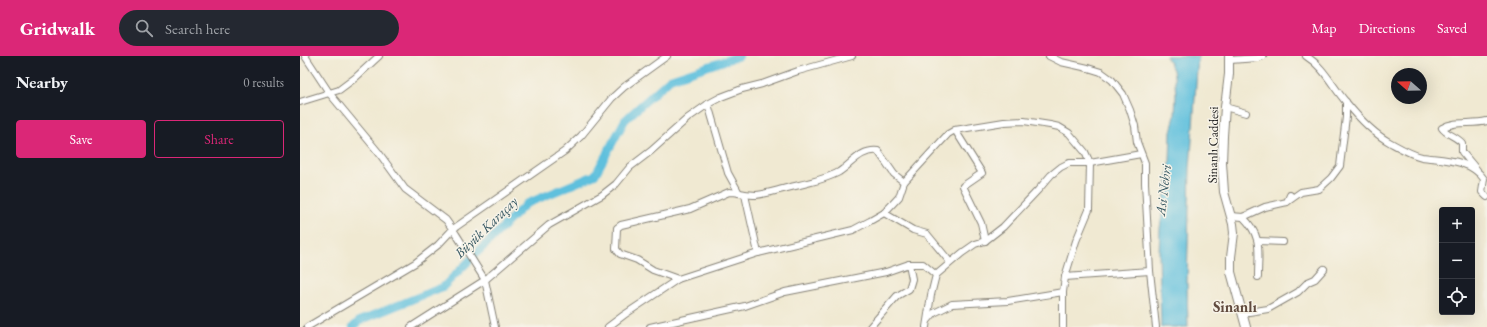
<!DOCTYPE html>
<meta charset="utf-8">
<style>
body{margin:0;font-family:"EB Garamond",serif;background:#242831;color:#f1f3f6}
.controls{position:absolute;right:12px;bottom:12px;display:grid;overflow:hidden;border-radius:4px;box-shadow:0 4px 16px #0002}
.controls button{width:36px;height:36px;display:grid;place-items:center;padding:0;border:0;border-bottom:1px solid #363941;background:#171b24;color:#f1f3f6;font:20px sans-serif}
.compass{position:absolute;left:1091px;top:12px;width:36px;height:36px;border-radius:50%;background:#171b24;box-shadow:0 4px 16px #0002;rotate:290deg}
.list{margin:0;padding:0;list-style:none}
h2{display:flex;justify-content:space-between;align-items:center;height:52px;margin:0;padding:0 16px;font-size:17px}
h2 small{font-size:13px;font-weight:400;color:#9ea1a6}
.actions{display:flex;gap:8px;padding:12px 16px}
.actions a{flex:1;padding:9px 0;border:1px solid #db2777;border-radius:4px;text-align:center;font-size:14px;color:#db2777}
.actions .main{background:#db2777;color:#fff}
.icon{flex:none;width:22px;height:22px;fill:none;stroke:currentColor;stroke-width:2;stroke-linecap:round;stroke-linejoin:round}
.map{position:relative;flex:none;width:1187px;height:271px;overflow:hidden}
header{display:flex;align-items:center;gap:24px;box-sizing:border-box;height:56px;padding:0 20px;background:#db2777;color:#fff}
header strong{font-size:19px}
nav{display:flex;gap:22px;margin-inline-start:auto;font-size:14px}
.search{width:280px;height:36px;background:#242831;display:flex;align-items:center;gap:10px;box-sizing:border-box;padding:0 14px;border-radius:22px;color:#9ea1a6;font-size:15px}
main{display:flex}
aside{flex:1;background:#171b24}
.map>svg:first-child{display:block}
</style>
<header>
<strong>Gridwalk</strong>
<div class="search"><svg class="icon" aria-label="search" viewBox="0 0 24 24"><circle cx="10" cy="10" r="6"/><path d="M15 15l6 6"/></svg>Search here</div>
<nav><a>Map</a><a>Directions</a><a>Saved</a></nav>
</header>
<main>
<aside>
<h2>Nearby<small>0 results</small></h2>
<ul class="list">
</ul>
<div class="actions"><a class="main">Save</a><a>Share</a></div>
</aside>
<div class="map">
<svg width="1187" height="271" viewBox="0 0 1187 271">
<rect width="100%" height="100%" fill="#f7f3e8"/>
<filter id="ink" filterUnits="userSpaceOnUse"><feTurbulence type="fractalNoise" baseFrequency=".025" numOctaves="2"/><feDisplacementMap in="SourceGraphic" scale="8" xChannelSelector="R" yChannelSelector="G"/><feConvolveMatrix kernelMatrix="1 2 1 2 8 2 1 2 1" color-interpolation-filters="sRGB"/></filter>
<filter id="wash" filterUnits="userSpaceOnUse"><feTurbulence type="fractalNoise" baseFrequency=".012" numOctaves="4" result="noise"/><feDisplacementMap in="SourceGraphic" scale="16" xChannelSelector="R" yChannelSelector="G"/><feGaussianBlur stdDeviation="0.9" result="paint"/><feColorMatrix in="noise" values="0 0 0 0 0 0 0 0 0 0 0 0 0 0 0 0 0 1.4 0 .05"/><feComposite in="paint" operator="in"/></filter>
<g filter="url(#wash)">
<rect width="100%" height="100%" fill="#f0e9d2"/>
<polygon fill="#5ec0dd" stroke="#3d6e7c" points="866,0 898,0 890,112 887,227 888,271 861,271 859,198 860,172 870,106 871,76 875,59 876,39 875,27 873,14"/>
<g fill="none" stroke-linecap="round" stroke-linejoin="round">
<polyline stroke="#5ec0dd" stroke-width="8" points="53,271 59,265 143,231 226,148 295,119 325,64 370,23 439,0"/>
</g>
</g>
<g filter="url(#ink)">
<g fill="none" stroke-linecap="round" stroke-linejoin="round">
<g stroke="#868277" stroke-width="8">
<g id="minor">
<polyline points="5,0 30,38 79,97 105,133 146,164 156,178 185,224 195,271"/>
<polyline points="749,0 761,6 788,12 801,16 812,24 823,38 830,54 835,70 837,86 845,107 845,127 850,215 856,271"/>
<path d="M 1006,0 C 1024,11 1032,30 1046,46 C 1058,61 1074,78 1091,87 C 1100,92 1112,99 1122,101 C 1143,104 1170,103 1184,123 L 1182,136 L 1187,141"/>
<polyline points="930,4 958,2 963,0"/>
<polyline points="0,46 39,34 55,22 79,0"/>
<polyline points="408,48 428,117 439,137"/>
<polyline points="925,51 946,57"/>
<polyline points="655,74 682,117 663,130 681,167 685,185"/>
<path d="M 1177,114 L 1162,96 L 1162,87 C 1156,80 1147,79 1142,72 C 1156,64 1171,69 1187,65"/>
<polyline points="445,139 458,197"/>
<polyline points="987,146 1001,136 1019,133 1031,122 1040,110 1046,61 1046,46"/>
<polyline points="584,157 613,174 627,178 650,206"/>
<polyline points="931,160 943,161 965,151 987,146 990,139"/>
<path d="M 943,161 C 963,181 958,195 958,221"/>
<polyline points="958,185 983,186"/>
<polyline points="636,219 662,197 675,188 685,185 703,171 738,134 751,119 761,111 769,107 790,107 841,98"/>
<polyline points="765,221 850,215"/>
<path d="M 378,223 L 353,214 L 337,204 L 320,198 L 316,193 L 317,172 L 321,169 L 390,153 L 429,136 C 438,136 447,139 456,139 C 465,138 475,135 483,133 C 502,128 522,125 539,116 C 552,108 560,93 578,95 L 594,118 L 604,126"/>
<polyline points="942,256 949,256 968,253 998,236 1008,226 1015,223 1024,213"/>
<polyline points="628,264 634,257 652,248 708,245 763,236"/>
<polyline points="7,271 115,207 138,189 153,173 265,95 281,80 312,42 324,31 367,0"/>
<polyline points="111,271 185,224 249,169 302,139 316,128 330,111 351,95 388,62 408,48 421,41 442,33 462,28 498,15 552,0"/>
<polyline points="308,271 324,259 378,223 458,197 553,174 570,165 584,157 599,141 604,126 648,78 655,74 704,66 724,65 750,69 759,71 769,77 785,96 790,107 789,154 776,185 765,221 763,236 763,271"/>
<polyline points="350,271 445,250 485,236 586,216 609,208 623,208 636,219 631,239 626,271"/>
<polyline points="570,271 597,240 609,233 612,223 609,208"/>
</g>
</g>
<g stroke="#868277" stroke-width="10">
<polyline id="major" points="929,0 929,18 925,51 923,80 922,107 924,136 933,168 934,177 931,201 931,216 946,271"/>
</g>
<use href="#minor" stroke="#fff" stroke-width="6"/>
<use href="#major" stroke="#fff" stroke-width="8"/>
</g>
</g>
<g text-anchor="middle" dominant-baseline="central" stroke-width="3" stroke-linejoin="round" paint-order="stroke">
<g font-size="13" fill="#1c1c1c" stroke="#f7f3e8">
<text transform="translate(913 89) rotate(-89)">Sinanlı Caddesi</text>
</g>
<g font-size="14" font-style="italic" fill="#335560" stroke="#f7f3e8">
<text transform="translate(863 134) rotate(-83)">Asi Nehri</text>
<text transform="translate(186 171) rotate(-44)">Büyük Karaçay</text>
</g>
<g font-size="15" font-weight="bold" fill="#614b3f" stroke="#f7f3e8">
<text x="935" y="250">Sinanlı</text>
</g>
</g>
</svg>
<div class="controls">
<button>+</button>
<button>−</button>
<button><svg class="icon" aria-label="locate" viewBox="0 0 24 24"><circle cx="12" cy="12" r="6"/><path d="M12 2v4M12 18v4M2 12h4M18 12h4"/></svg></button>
</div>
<svg class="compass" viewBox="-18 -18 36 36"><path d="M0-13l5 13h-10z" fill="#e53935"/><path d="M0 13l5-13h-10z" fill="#9ea1a6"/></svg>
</div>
</main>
